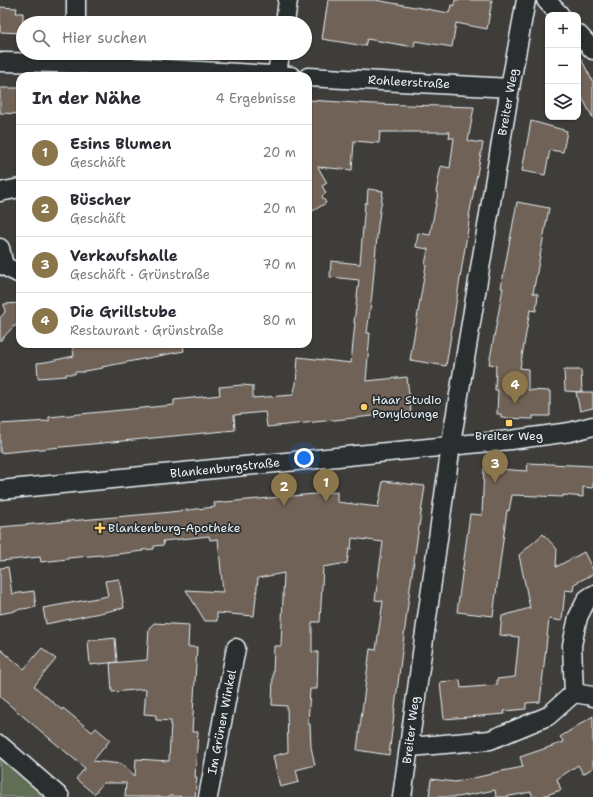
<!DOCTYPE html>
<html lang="de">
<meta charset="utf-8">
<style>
body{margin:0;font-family:"Shantell Sans",sans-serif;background:#f2f2f3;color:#2b2b33}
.controls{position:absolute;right:12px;top:12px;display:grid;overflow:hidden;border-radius:8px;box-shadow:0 1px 3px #0004}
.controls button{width:36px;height:36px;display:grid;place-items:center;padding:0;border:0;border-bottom:1px solid #e1e1e2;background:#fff;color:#2b2b33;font:20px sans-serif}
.you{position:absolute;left:304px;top:458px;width:14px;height:14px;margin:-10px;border:3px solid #fff;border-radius:50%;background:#1a73e8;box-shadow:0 0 0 6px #1a73e833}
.badge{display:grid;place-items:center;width:26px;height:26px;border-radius:50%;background:#8a764a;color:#fff;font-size:13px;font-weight:700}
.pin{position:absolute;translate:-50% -33px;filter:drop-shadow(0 1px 2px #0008)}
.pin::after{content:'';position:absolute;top:21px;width:14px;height:12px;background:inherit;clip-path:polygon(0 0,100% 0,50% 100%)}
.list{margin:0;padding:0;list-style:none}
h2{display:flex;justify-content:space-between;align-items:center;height:52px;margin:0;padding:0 16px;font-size:17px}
h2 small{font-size:13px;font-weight:400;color:#7c7c81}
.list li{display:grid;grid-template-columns:26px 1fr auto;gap:12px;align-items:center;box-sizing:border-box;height:56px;padding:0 16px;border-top:1px solid #e1e1e2}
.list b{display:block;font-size:15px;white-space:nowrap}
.list p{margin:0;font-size:13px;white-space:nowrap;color:#7c7c81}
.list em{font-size:13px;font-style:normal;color:#7c7c81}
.icon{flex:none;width:22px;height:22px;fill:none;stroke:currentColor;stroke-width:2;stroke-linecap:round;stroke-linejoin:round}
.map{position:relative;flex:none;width:593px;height:797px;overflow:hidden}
.search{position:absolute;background:#fff;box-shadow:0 1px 3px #0004;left:16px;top:16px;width:296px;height:44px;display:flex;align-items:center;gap:10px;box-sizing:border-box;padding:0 14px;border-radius:22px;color:#7c7c81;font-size:15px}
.panel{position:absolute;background:#fff;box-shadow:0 1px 3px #0004;left:16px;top:72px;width:296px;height:276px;border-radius:12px}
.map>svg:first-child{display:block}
</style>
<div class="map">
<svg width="593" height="797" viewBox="0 0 593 797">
<rect width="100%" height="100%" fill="#3f3d3a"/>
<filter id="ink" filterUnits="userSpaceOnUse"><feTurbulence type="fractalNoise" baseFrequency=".025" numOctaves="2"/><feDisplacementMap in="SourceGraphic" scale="8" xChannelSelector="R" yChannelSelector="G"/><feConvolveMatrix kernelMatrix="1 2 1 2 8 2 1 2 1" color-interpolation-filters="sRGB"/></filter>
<g filter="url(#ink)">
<polygon fill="#616e56" stroke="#a4b0a7" points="0,756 48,797 0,797"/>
<g fill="#706256" stroke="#e8f1f8">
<polygon points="328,0 375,0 449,13 451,5 454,6 455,0 492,0 487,29 456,23 452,47 415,41 414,47 367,39 365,46 322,39"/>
<polygon points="0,7 17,8 16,13 23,13 23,33 0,32"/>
<polygon points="578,53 593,82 593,118 578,90"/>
<polygon points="0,88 20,88 20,114 0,113"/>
<polygon points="308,100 374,104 474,107 468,141 483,143 469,216 470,216 446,366 410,360 426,265 425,265 428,249 416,247 418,233 430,235 438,193 436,192 441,166 450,168 454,138 449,138 450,132 380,132 379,143 354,141 352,170 318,167 327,183 322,186 326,193 322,196 326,203 308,214"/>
<polygon points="531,121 567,131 563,152 550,150 545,175 522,171"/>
<polygon points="368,189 383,191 378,225 372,294 367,333 370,333 366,381 407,377 411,412 267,427 265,412 234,415 235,430 0,453 0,424 49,421 49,417 174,405 174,400 220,395 219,387 242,385 253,386 253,398 293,395 296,384 298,357 351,363 355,323 354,323 359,280 330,277 331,261 360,264 365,203 367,203"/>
<polygon points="517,202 549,208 533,293 538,294 536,311 530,310 520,368 528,369 528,390 550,391 550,416 533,416 533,419 501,418 501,414 497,414 498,390 495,390 496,365 489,364 503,288 501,288"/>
<polygon points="20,303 20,326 14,326 0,341 0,318 5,312 4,304"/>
<polygon points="72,344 183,344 184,351 102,367 103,368 84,371 84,372 75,372 75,374 66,374 66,376 38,378 37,363 46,362 74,356"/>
<polygon points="564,370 581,370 582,392 565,391"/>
<polygon points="576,392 593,392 593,408 580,411"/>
<polygon points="528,463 593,466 593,488 583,487 583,497 563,495 563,497 512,495 509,511 507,510 493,616 457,612 470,514 482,515 484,468 527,471"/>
<polygon points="383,481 425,486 410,588 389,755 357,750 370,649 376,650 383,601 375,600 383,542 352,538 351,549 349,549 347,563 323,567 320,622 312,622 312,652 318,652 317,689 310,689 308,724 310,724 311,747 315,765 296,770 299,782 280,787 273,756 288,752 287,706 272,705 274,646 281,646 284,573 258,578 254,616 217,613 217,621 205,621 186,590 223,592 218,539 210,540 209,536 163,541 164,545 154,546 154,549 142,550 143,551 101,556 101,555 68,558 68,559 41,562 40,557 0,561 0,527 161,513 215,507 214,503 337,492 337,502 378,507"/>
<polygon points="543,534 557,549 556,567 584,552 593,570 593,574 574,584 573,591 565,590 562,621 549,619 540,702 526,703 526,709 504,711 505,714 444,719 440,682 460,680 461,688 497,685 497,679 515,677 519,637 500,635 502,616 530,608 519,555"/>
<polygon points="8,567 12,594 34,591 36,607 15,610 15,611 0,614 0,568"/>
<polygon points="119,579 124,608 46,624 43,608 108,596 105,581"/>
<polygon points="154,623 189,625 188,647 197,647 192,732 198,732 195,777 197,777 195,797 170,796 170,797 125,797 126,783 103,783 94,794 76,779 85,768 0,697 0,649 24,669 42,648 56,659 34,686 62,710 63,708 92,732 96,728 110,740 93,761 122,764 135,776 136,759 169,761 171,721 156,720 156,715 144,714 146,689 112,692 110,663 147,660 149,628"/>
<polygon points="115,638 117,662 90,665 88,641"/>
<polygon points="593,716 593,768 583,774 578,765 557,779 561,790 540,797 533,797 531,792 505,797 496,797 495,790 458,797 429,797 431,779 455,782 492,774 492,773 523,767 520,757 564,742 560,737"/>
</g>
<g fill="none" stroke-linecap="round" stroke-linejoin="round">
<g stroke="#e8f1f8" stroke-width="21">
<g id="street">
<polyline points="546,0 560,15"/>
<polyline points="76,23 76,0"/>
<polyline points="285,23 288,0"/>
<polyline points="578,34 593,50"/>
<polyline points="0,62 56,63 291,76"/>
<polyline points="277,75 280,53"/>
<polyline points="308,77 510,88"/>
<polyline points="0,192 20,188"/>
<polyline points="0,248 4,266 20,274"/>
<polyline points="0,490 510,440 570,432 593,426"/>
<polyline points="574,693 572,645 578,617 587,599 593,595"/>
<polyline points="0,745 60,797"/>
<polyline points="410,747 490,740 548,716 574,693 592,696 593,697"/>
<polyline points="208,797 236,648"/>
<polyline points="402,797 453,431 510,88 526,0"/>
</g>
</g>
<use href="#street" stroke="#2a2d2e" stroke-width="18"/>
</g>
</g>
<g fill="#ffd166" stroke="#2a2d2e" stroke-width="1.5">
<circle cx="364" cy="407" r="4"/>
<rect x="505" y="419" width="8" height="8" rx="2"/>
<path d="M98 522h4v4h4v4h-4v4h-4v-4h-4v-4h4z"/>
</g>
<g text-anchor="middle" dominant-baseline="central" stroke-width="3.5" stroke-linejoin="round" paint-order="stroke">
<g font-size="12" fill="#e8f1f8" stroke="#2a2d2e">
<text transform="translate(409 82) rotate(3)">Rohleerstraße</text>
<text transform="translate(508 102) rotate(-80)">Breiter Weg</text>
<text transform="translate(225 468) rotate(-6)">Blankenburgstraße</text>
<text transform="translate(222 722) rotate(-79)">Im Grünen Winkel</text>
<text transform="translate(411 730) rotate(-83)">Breiter Weg</text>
</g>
<g font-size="12" fill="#e8f1f8" stroke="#2a2d2e" text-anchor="start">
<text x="372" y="400">Haar Studio<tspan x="372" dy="14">Ponylounge</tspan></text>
<text x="509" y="436" text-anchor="middle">Breiter Weg</text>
<text x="108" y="528">Blankenburg-Apotheke</text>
</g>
</g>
</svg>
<div class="controls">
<button>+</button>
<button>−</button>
<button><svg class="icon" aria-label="layers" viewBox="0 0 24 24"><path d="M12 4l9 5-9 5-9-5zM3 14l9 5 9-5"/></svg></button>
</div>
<div class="you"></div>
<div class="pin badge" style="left:326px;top:502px">1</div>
<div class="pin badge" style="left:284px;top:506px">2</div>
<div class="pin badge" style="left:495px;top:483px">3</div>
<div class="pin badge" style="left:515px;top:404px">4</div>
<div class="search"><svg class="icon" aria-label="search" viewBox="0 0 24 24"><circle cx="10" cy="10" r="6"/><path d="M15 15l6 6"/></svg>Hier suchen</div>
<section class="panel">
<h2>In der Nähe<small>4 Ergebnisse</small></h2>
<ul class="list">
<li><span class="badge">1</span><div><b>Esins Blumen</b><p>Geschäft</p></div><em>20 m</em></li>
<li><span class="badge">2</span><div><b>Büscher</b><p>Geschäft</p></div><em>20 m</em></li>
<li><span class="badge">3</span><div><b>Verkaufshalle</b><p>Geschäft · Grünstraße</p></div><em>70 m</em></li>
<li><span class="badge">4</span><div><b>Die Grillstube</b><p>Restaurant · Grünstraße</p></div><em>80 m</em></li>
</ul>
</section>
</div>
